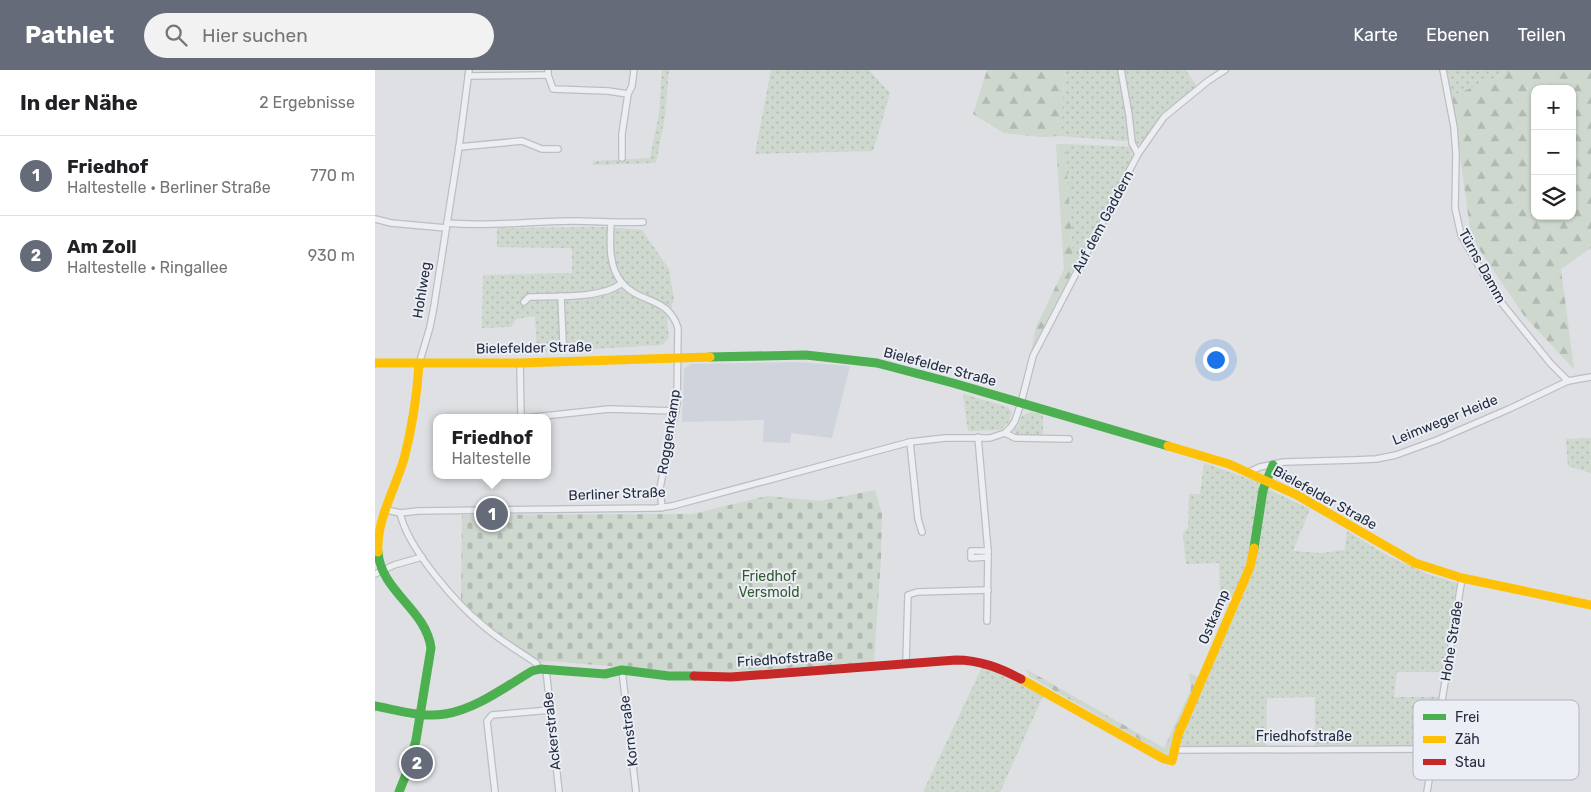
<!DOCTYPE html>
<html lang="de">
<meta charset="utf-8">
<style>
body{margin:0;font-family:Rubik,sans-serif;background:#f2f2f2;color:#202124}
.controls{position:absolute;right:15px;top:15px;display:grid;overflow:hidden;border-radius:10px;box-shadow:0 1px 4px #0004}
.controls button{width:45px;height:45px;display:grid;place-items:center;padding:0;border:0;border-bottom:1px solid #e0e0e0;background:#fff;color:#202124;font:25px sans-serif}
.you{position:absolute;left:840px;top:289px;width:18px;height:18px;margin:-12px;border:4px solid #fff;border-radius:50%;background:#1a73e8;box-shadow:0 0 0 8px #1a73e833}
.badge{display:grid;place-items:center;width:32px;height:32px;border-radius:50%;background:#656b79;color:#fff;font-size:16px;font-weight:700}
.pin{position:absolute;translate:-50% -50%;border:2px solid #fff;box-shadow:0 1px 5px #0006}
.popup{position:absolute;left:58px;top:344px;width:118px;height:65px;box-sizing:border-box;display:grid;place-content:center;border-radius:10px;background:#fff;filter:drop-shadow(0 1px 4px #0005);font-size:16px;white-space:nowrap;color:#757577}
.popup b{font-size:19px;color:#202124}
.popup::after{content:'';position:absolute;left:50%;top:100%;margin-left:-10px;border:10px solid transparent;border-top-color:#fff}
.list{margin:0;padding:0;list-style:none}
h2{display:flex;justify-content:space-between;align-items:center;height:65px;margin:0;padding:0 20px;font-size:21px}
h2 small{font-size:16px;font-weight:400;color:#757577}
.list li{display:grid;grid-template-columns:32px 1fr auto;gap:15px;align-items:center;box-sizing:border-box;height:80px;padding:0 20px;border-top:1px solid #e0e0e0}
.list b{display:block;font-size:19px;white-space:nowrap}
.list p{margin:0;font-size:16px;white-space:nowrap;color:#757577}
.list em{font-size:16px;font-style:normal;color:#757577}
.icon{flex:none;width:28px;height:28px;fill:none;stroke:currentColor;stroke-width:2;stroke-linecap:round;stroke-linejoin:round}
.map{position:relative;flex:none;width:1216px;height:722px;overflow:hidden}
header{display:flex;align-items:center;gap:30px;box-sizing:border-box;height:70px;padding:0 25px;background:#656b79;color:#fff}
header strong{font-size:24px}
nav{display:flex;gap:28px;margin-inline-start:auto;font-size:18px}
.search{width:350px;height:45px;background:#f2f2f2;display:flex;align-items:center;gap:12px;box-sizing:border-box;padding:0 18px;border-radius:28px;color:#757577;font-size:19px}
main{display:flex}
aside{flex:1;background:#fff}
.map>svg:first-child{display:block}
</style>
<header>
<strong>Pathlet</strong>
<div class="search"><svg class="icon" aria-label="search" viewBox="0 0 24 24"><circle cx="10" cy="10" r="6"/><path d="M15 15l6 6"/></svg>Hier suchen</div>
<nav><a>Karte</a><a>Ebenen</a><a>Teilen</a></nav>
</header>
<main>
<aside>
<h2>In der Nähe<small>2 Ergebnisse</small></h2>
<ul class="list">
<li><span class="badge">1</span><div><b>Friedhof</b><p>Haltestelle · Berliner Straße</p></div><em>770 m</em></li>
<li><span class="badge">2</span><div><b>Am Zoll</b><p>Haltestelle · Ringallee</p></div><em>930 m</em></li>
</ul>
</aside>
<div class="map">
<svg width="1216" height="722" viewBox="0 0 1216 722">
<defs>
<pattern id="grass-dots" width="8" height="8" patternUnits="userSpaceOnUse" patternTransform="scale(1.25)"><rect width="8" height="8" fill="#ced8ce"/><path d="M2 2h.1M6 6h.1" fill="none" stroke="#b1bab2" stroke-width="1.8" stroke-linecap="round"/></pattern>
<pattern id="forest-firs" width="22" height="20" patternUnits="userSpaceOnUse" patternTransform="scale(1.25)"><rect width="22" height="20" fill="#ced8ce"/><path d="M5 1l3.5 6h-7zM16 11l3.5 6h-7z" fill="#b1bab2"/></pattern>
<pattern id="cemetery-stones" width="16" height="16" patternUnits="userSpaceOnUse" patternTransform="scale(1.25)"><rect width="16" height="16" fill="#ced8ce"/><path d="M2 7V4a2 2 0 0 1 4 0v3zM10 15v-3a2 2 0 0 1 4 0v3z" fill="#b1bab2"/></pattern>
</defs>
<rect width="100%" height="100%" fill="#dee0e4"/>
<polygon fill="#cfd3db" points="423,292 475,296 457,368 416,363 415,373 388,372 389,350 307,352 309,299 316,294"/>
<g fill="url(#grass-dots)">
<polygon points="287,0 294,0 290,46 281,93 217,95 219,91 275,88 284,44"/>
<polygon points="396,0 494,0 515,23 498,81 380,84"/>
<polygon points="690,0 743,0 750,37 754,69 750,71 685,66"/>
<polygon points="748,0 811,0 822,17 787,46 767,74 763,74 759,71 755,34"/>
<polygon points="1072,0 1138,0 1077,26"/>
<polygon points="690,74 757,77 757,91 702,192 698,186"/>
<polygon points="229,157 267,160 294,199 299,230 292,251 294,268 287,275 162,282 160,246 141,249 136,257 107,258 108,205 197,203 197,178 122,177 122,158"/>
<polygon points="588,324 633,337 637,343 634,352 625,360 593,361"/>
<polygon points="656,342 668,344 668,366 641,365 638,360 643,356 647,346"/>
<polygon points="1216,368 1216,403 1193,396 1191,369"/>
<polygon points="829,393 881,411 886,415 876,482 861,526 845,526 844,493 811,494 808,464 813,457 814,424 825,424"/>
<polygon points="891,418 935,439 918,481 946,483 970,480 972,461 1015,487 1053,504 1082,513 1067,602 1022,602 1019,627 1064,627 1056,673 1050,676 940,677 940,627 892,628 891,676 807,677 804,671 875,509 882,483"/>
<polygon points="608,595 668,626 625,722 548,722"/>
</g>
<g fill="url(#forest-firs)" fill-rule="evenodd">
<polygon points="612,0 690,0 685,66 666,67 629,63 598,44"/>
<path d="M 1138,0 L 1216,0 L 1216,178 L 1186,199 L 1199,299 L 1150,247 L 1096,167 L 1077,26 ZM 1160,19 L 1197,19 L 1197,146 L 1160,146 Z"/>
<polygon points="681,74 690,74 698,186 702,192 656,282 661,257 689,199"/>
<polygon points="651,599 789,678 816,619 814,603 825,608 793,686 654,606"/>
</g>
<polygon fill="url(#cemetery-stones)" points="500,420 507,444 506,488 499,592 393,602 327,604 175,591 167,592 118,561 86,531 87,445 317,444 392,426 444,431"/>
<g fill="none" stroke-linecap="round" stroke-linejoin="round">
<g stroke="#bcbec2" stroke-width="8">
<g id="street">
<polyline points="173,0 173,5 178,19 233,21 253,24 257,16 259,0"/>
<polyline points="746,0 754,45 757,73 763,84"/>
<polyline points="1068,0 1079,57 1081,84 1080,138 1086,165 1121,226 1176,294 1193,311"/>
<polyline points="93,6 173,5"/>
<polyline points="84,77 147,71 167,79 183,79"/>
<polyline points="247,88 247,64 253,24"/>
<polyline points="0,149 16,153 71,158"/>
<path d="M 72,153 C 114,157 156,151 199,151 C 222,151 245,153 268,152"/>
<path d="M 236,153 C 235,173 233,196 247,213 C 265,234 293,226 303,258 L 302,333 L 285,418 L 287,438"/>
<polyline points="186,226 188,273"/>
<path d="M 149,232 L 154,227 C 180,226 227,229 247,213"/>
<polyline points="145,293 146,348"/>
<polyline points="44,294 55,257 59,236 84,77 94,0"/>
<polyline points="150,348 234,339 301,341"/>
<polyline points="630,363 640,368 694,369"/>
<polyline points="603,367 613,481 612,551"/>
<polyline points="535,372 543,449 547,462"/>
<polyline points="874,402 885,397 909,392 979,390 1001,389 1021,385 1062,370 1134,339 1193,311 1216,307"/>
<polyline points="12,440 25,443 43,441 281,438 297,436 535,372 570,368 615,368 630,363 636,357 640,351 646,333 658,286 763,84 789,47 833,11 850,0"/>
<path d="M 25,443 C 33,479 82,535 111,558 C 126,571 144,581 161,593 L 165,599"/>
<polyline points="613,481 596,481 596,488 613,487"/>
<polyline points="0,504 19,495 47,487"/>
<polyline points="531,592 533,525 542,522 613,520"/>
<polyline points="171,599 184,722"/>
<polyline points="247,600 261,722"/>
<polyline points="799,680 1059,679"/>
<polyline points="120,722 112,651 117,645 175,640"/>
<polyline points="1052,722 1087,508"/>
</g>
</g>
<use href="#street" stroke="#edeef1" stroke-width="5.5"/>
<g stroke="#4caf50" stroke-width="9">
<polyline points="335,287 431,285 502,293 578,313 793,376"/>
<polyline points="879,478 888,420 898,395"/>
<path d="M 3,482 C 6,522 51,539 56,578 L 41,670 L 34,697 L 24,722"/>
<path d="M 0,636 C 22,640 47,648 70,644 C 101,639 130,617 157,601 L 165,599 L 230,604 L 247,600 L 294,606 L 319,606"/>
</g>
<g stroke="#ffc107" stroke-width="9">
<polyline points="0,293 145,293 335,287"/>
<polyline points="793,376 854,394 922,425 1040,493 1087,508 1216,535"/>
<path d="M 3,482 C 1,451 20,419 29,389 C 37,358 42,326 44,294"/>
<polyline points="646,609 789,689 797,691 803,665 875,497 879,478"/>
</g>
<path stroke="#c62828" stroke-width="9" d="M 319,606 L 356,607 L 581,590 C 605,590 625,598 646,609"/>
</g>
<g text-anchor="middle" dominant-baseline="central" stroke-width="4" stroke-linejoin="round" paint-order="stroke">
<g font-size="14" fill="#242c3f" stroke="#ebeef5">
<text transform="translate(728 152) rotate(-62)">Auf dem Gaddern</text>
<text transform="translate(1107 196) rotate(61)">Türns Damm</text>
<text transform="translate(47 220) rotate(-81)">Hohlweg</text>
<text transform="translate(159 278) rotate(-1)">Bielefelder Straße</text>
<text transform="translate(565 297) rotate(15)">Bielefelder Straße</text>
<text transform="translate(1070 350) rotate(-22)">Leimweger Heide</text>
<text transform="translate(294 362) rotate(-81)">Roggenkamp</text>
<text transform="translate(242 424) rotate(-2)">Berliner Straße</text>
<text transform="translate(950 428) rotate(29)">Bielefelder Straße</text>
<text transform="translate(839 547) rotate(-67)">Ostkamp</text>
<text transform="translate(1077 571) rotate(-81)">Hohe Straße</text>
<text transform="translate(410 589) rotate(-4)">Friedhofstraße</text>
<text transform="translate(177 661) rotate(-96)">Ackerstraße</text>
<text transform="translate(254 661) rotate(-97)">Kornstraße</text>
<text x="929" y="666">Friedhofstraße</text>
</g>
<g font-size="14" fill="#355b30" stroke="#ebeef5">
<text x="394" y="506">Friedhof<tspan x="394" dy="16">Versmold</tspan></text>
</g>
</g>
<rect x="1038" y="630" width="166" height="80" rx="8" fill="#ebeef5" stroke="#afb4be" stroke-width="1"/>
<rect x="1048" y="644" width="23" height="6" fill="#4caf50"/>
<rect x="1048" y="666" width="23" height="7" fill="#ffc107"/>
<rect x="1048" y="689" width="23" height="6" fill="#c62828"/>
<g font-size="14" fill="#242c3f">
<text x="1080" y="652">Frei</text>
<text x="1080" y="674">Zäh</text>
<text x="1080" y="697">Stau</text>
</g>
</svg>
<div class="controls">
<button>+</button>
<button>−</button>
<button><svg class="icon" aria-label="layers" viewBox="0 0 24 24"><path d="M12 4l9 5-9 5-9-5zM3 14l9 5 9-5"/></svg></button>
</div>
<div class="you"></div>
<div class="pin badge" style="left:117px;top:444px">1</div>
<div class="popup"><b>Friedhof</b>Haltestelle</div>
<div class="pin badge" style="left:42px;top:693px">2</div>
</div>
</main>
